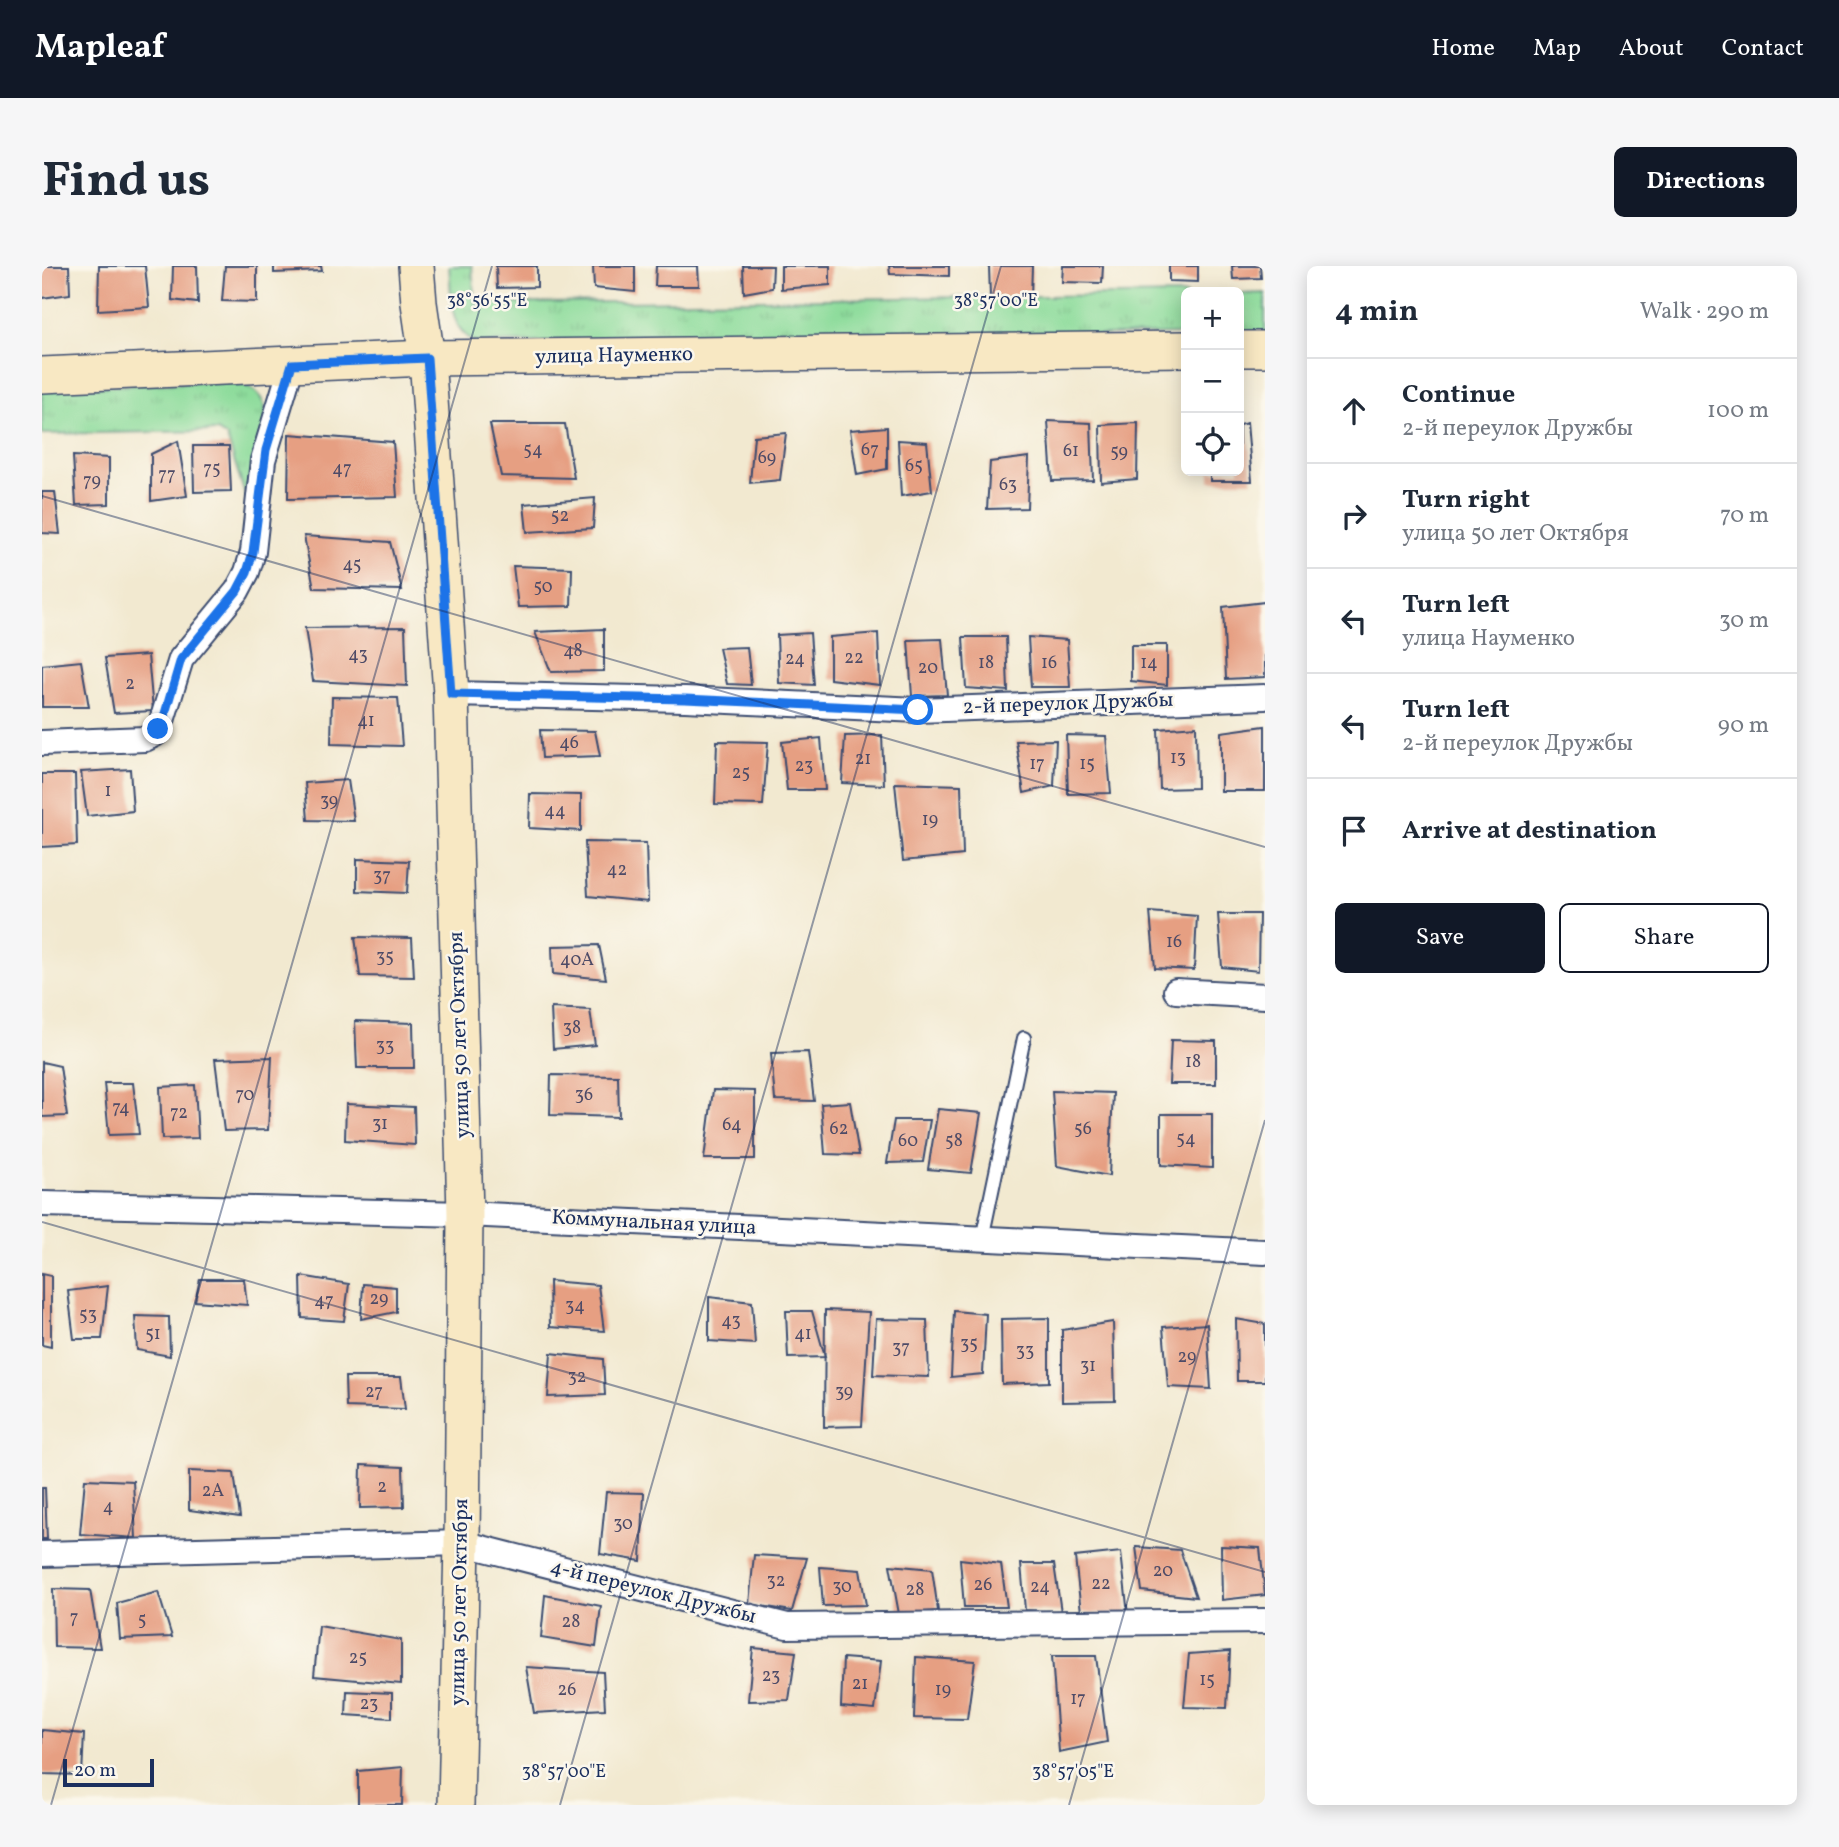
<!DOCTYPE html>
<meta charset="utf-8">
<style>
body{margin:0;font-family:Vollkorn,serif;background:#f6f6f7;color:#1f2937}
.controls{position:absolute;right:21px;top:21px;display:grid;overflow:hidden;border-radius:10px;box-shadow:0 4px 18px #0003}
.controls button{width:63px;height:63px;display:grid;place-items:center;padding:0;border:0;border-bottom:2px solid #e0e1e3;background:#fff;color:#1f2937;font:35px sans-serif}
.scale{position:absolute;left:21px;bottom:18px;width:91px;box-sizing:border-box;padding-left:7px;border:4px solid #1b2f5e;border-top:0;font-size:19px;line-height:24px;white-space:nowrap;color:#1b2f5e;-webkit-text-stroke:5px #fbf7ec;paint-order:stroke}
.stop{position:absolute;width:21px;height:21px;margin:-16px;border:5px solid #1a73e8;border-radius:50%;background:#fff}
.stop.end{background:#1a73e8;border-color:#fff;box-shadow:0 2px 7px #0008}
.list{margin:0;padding:0;list-style:none}
h2{display:flex;justify-content:space-between;align-items:center;height:91px;margin:0;padding:0 28px;font-size:30px}
h2 small{font-size:23px;font-weight:400;color:#747a83}
.list li{display:grid;grid-template-columns:46px 1fr auto;gap:21px;align-items:center;box-sizing:border-box;height:105px;padding:0 28px;border-top:2px solid #e0e1e3}
.list b{display:block;font-size:26px;white-space:nowrap}
.list p{margin:0;font-size:23px;white-space:nowrap;color:#747a83}
.list em{font-size:23px;font-style:normal;color:#747a83}
.actions{display:flex;gap:14px;padding:21px 28px}
.actions a{flex:1;padding:16px 0;border:2px solid #111827;border-radius:10px;text-align:center;font-size:24px;color:#111827}
.actions .main{background:#111827;color:#fff}
.icon{flex:none;width:38px;height:38px;fill:none;stroke:currentColor;stroke-width:2;stroke-linecap:round;stroke-linejoin:round}
.map{position:relative;flex:none;width:1223px;height:1539px;overflow:hidden;border-radius:10px}
header{display:flex;align-items:center;gap:42px;box-sizing:border-box;height:98px;padding:0 35px;background:#111827;color:#fff}
header strong{font-size:33px}
nav{display:flex;gap:38px;margin-inline-start:auto;font-size:24px}
.intro{display:flex;align-items:center;justify-content:space-between;box-sizing:border-box;height:168px;padding:0 42px}
h1{margin:0;font-size:49px}
.button{padding:18px 32px;border-radius:10px;background:#111827;color:#fff;font-size:24px;font-weight:700}
main{display:flex;gap:42px;padding:0 42px}
aside{flex:1;background:#fff;border-radius:10px;box-shadow:0 4px 18px #0003}
.map>svg:first-child{display:block}
</style>
<header>
<strong>Mapleaf</strong>
<nav><a>Home</a><a>Map</a><a>About</a><a>Contact</a></nav>
</header>
<div class="intro"><h1>Find us</h1><a class="button">Directions</a></div>
<main>
<div class="map">
<svg width="1223" height="1539" viewBox="0 0 1223 1539">
<defs>
<pattern id="grass-tufts" width="24" height="20" patternUnits="userSpaceOnUse" patternTransform="scale(1.75)"><rect width="24" height="20" fill="#8ddc9b"/><path d="M3 7l-1-3M5 7V3M7 7l1-3M15 17l-1-3M17 17v-4M19 17l1-3" fill="none" stroke="#79bd88"/></pattern>
</defs>
<rect width="100%" height="100%" fill="#fbf7ec"/>
<filter id="ink" filterUnits="userSpaceOnUse"><feTurbulence type="fractalNoise" baseFrequency=".0143" numOctaves="2"/><feDisplacementMap in="SourceGraphic" scale="14" xChannelSelector="R" yChannelSelector="G"/><feConvolveMatrix kernelMatrix="1 2 1 2 8 2 1 2 1" color-interpolation-filters="sRGB"/></filter>
<filter id="wash" filterUnits="userSpaceOnUse"><feTurbulence type="fractalNoise" baseFrequency=".00686" numOctaves="4" result="noise"/><feDisplacementMap in="SourceGraphic" scale="28" xChannelSelector="R" yChannelSelector="G"/><feGaussianBlur stdDeviation="1.57" result="paint"/><feColorMatrix in="noise" values="0 0 0 0 0 0 0 0 0 0 0 0 0 0 0 0 0 1.4 0 .05"/><feComposite in="paint" operator="in"/></filter>
<g filter="url(#wash)">
<rect width="100%" height="100%" fill="#f2e9d0"/>
<g fill="url(#grass-tufts)" stroke="#54867c" stroke-width="2">
<path d="M 407,0 L 430,0 L 433,38 L 1144,28 L 1144,68 L 434,77 C 405,63 410,28 407,0 Z"/>
<polygon points="1223,27 1223,66 1197,67 1197,28"/>
<path d="M 189,115 C 210,119 223,129 225,152 L 203,229 L 185,171 L 175,165 L 0,168 L 0,123 Z"/>
</g>
<g id="blocks">
<g fill="#e69f82">
<polygon points="0,0 27,0 28,28 0,32"/>
<polygon points="57,0 103,0 107,41 56,44"/>
<polygon points="131,0 155,0 156,37 130,34"/>
<polygon points="183,0 215,0 215,36 180,35"/>
<polygon points="232,0 279,0 280,5 232,7"/>
<polygon points="454,0 495,0 495,21 455,22"/>
<polygon points="551,0 593,0 593,26 552,22"/>
<polygon points="614,0 656,0 657,20 613,20"/>
<polygon points="701,0 731,0 730,22 702,27"/>
<polygon points="739,0 788,0 788,19 739,23"/>
<polygon points="847,0 907,0 907,10 848,8"/>
<polygon points="947,0 990,0 989,32 948,31"/>
<polygon points="1021,0 1061,0 1060,17 1020,16"/>
<polygon points="1127,0 1156,0 1156,16 1127,15"/>
<polygon points="1190,0 1218,0 1219,12 1191,13"/>
<polygon points="1006,155 1049,157 1051,214 1010,215"/>
<polygon points="1096,157 1095,213 1059,216 1058,159"/>
<polygon points="1205,157 1210,215 1168,215 1168,205 1197,205 1197,159"/>
<polygon points="448,158 523,158 532,212 459,210"/>
<polygon points="845,161 845,203 815,209 808,164"/>
<polygon points="744,167 738,214 708,217 712,170"/>
<polygon points="247,168 351,176 355,231 246,233"/>
<polygon points="856,174 885,176 890,225 859,230"/>
<polygon points="136,175 145,230 109,235 109,188"/>
<polygon points="151,180 187,180 189,225 152,226"/>
<polygon points="31,190 67,192 67,238 34,239"/>
<polygon points="987,191 985,242 945,243 948,196"/>
<polygon points="0,226 13,226 18,268 0,267"/>
<polygon points="553,232 551,262 485,266 482,238"/>
<polygon points="262,270 348,276 360,324 272,322"/>
<polygon points="471,300 530,302 529,340 476,341"/>
<polygon points="1223,336 1223,411 1184,413 1181,341"/>
<polygon points="363,361 365,420 271,415 263,362"/>
<polygon points="562,363 562,405 509,406 493,366"/>
<polygon points="768,367 772,419 737,417 735,369"/>
<polygon points="836,367 838,419 788,413 788,371"/>
<polygon points="921,371 964,371 966,425 924,422"/>
<polygon points="986,371 1025,374 1028,421 989,421"/>
<polygon points="900,373 905,429 870,430 866,374"/>
<polygon points="1089,379 1125,379 1125,419 1089,415"/>
<polygon points="705,381 709,419 685,418 677,382"/>
<polygon points="106,389 111,445 72,447 63,392"/>
<polygon points="39,395 47,441 0,441 0,399"/>
<polygon points="290,431 356,432 360,480 289,478"/>
<polygon points="1154,460 1155,522 1118,523 1116,463"/>
<polygon points="1223,460 1223,525 1179,525 1179,466"/>
<polygon points="498,464 553,465 558,490 500,492"/>
<polygon points="840,469 842,519 800,517 803,470"/>
<polygon points="1024,469 1064,470 1069,527 1026,528"/>
<polygon points="779,472 783,524 745,524 740,476"/>
<polygon points="1014,474 1012,520 982,527 974,475"/>
<polygon points="675,475 726,476 721,539 673,538"/>
<polygon points="88,503 91,545 45,550 39,506"/>
<polygon points="0,508 33,508 35,579 0,581"/>
<polygon points="306,514 312,555 266,554 263,517"/>
<polygon points="853,517 919,519 921,589 861,595"/>
<polygon points="488,528 539,529 539,565 487,562"/>
<polygon points="543,576 604,577 606,636 546,630"/>
<polygon points="315,593 367,595 365,627 315,625"/>
<polygon points="1108,646 1155,650 1152,704 1113,702"/>
<polygon points="1176,648 1217,648 1216,705 1180,701"/>
<polygon points="313,671 370,672 372,711 318,710"/>
<polygon points="557,679 564,713 511,708 510,680"/>
<polygon points="509,742 548,744 553,779 511,783"/>
<polygon points="313,755 371,757 372,802 315,802"/>
<polygon points="1129,774 1174,775 1174,818 1127,818"/>
<polygon points="766,786 772,835 733,834 729,787"/>
<polygon points="230,791 226,864 182,865 173,793"/>
<polygon points="0,796 18,800 25,850 0,851"/>
<polygon points="509,809 576,810 577,851 508,849"/>
<polygon points="62,817 91,817 97,868 67,869"/>
<polygon points="153,819 156,872 120,873 118,821"/>
<polygon points="671,824 713,825 713,893 662,893"/>
<polygon points="1010,825 1071,827 1067,910 1015,900"/>
<polygon points="808,836 817,889 783,888 779,838"/>
<polygon points="304,838 372,841 373,879 303,874"/>
<polygon points="896,843 939,847 929,907 886,903"/>
<polygon points="1119,848 1170,848 1170,902 1119,899"/>
<polygon points="852,854 888,854 881,896 845,897"/>
<polygon points="0,1008 9,1010 9,1081 0,1079"/>
<polygon points="259,1010 307,1018 302,1055 260,1052"/>
<polygon points="158,1013 202,1013 205,1039 153,1035"/>
<polygon points="507,1015 556,1019 562,1065 508,1061"/>
<polygon points="321,1018 354,1021 354,1046 319,1053"/>
<polygon points="66,1020 60,1073 32,1073 26,1025"/>
<polygon points="667,1031 710,1036 713,1078 667,1075"/>
<polygon points="783,1044 827,1046 820,1160 782,1161"/>
<polygon points="744,1045 770,1045 783,1091 746,1092"/>
<polygon points="912,1045 944,1048 941,1108 909,1111"/>
<polygon points="93,1050 127,1051 128,1090 95,1084"/>
<polygon points="1007,1052 1007,1116 960,1118 959,1053"/>
<polygon points="834,1053 885,1054 887,1111 831,1109"/>
<polygon points="1194,1053 1223,1058 1223,1115 1195,1115"/>
<polygon points="1071,1056 1073,1135 1020,1136 1020,1064"/>
<polygon points="1165,1058 1169,1123 1126,1121 1121,1061"/>
<polygon points="509,1087 561,1093 563,1129 506,1131"/>
<polygon points="303,1111 359,1111 363,1143 304,1141"/>
<polygon points="319,1199 361,1201 362,1241 318,1242"/>
<polygon points="147,1205 192,1207 198,1251 147,1244"/>
<polygon points="43,1213 91,1215 94,1272 38,1268"/>
<polygon points="0,1222 3,1222 5,1273 0,1273"/>
<polygon points="564,1226 602,1227 599,1295 558,1288"/>
<polygon points="1179,1280 1218,1282 1223,1329 1180,1334"/>
<polygon points="1094,1281 1138,1284 1154,1331 1100,1325"/>
<polygon points="1079,1286 1086,1349 1039,1346 1033,1291"/>
<polygon points="712,1289 765,1292 750,1345 707,1338"/>
<polygon points="918,1293 959,1298 965,1341 922,1341"/>
<polygon points="979,1298 1012,1298 1019,1346 983,1344"/>
<polygon points="848,1299 890,1303 896,1345 857,1348"/>
<polygon points="778,1301 818,1304 824,1339 781,1340"/>
<polygon points="11,1323 48,1324 58,1382 12,1381"/>
<polygon points="116,1326 130,1371 78,1373 75,1337"/>
<polygon points="503,1329 559,1340 554,1381 499,1372"/>
<polygon points="277,1360 359,1374 359,1418 272,1410"/>
<polygon points="711,1382 754,1386 747,1434 706,1435"/>
<polygon points="1188,1385 1185,1442 1142,1441 1147,1388"/>
<polygon points="1010,1390 1054,1390 1065,1476 1017,1486"/>
<polygon points="874,1391 933,1395 925,1453 872,1452"/>
<polygon points="801,1392 839,1395 833,1444 799,1441"/>
<polygon points="484,1401 561,1406 563,1443 492,1447"/>
<polygon points="305,1425 350,1427 350,1452 304,1449"/>
<polygon points="0,1464 42,1468 40,1509 0,1508"/>
<polygon points="361,1501 360,1539 316,1539 316,1505"/>
</g>
</g>
</g>
<g filter="url(#ink)">
<use href="#blocks" fill-opacity="0" stroke="#3b4b6f" stroke-width="2"/>
<g fill="none" stroke-linecap="round" stroke-linejoin="round">
<g stroke="#3b4b6f" stroke-width="16">
<polyline id="lane" points="940,973 982,772"/>
</g>
<g stroke="#3b4b6f" stroke-width="28">
<g id="street">
<polyline points="409,428 643,433 876,444 1223,431"/>
<polyline points="0,477 103,473 113,468 119,458 139,393 195,325 205,306 211,286 221,194 250,98"/>
<polyline points="1134,725 1223,730"/>
<polyline points="0,938 423,948 1223,986"/>
<polyline points="0,1288 420,1277 745,1360 1223,1355"/>
</g>
</g>
<g stroke="#3b4b6f" stroke-width="38">
<g id="secondary">
<polyline points="374,0 377,37 385,92 409,428 423,948 420,1277 414,1539"/>
<polyline points="1197,83 1223,83"/>
<polyline points="0,109 385,92 1144,83"/>
</g>
</g>
<use href="#lane" stroke="#fff" stroke-width="12"/>
<use href="#street" stroke="#fff" stroke-width="24"/>
<use href="#secondary" stroke="#f8e8c3" stroke-width="35"/>
</g>
</g>
<g fill="none" stroke-linecap="round" stroke-linejoin="round" filter="url(#ink)">
<polyline stroke="#1a73e8" stroke-width="9" points="116,463 122,451 139,393 195,325 205,306 211,286 224,184 250,98 385,92 409,428 643,433 876,444"/>
</g>
<path fill="none" stroke="#1b2f5e" stroke-width="2" stroke-opacity="0.45" d="M 0,230 L 1223,581M 0,956 L 1223,1306M 9,1539 L 450,0M 518,1539 L 959,0M 1027,1539 L 1223,854"/>
<g text-anchor="middle" dominant-baseline="central" stroke-width="5" stroke-linejoin="round" paint-order="stroke">
<g font-size="18" fill="#4e4b67">
<text x="491" y="184">54</text>
<text x="828" y="184">67</text>
<text x="1029" y="185">61</text>
<text x="1077" y="186">59</text>
<text x="725" y="192">69</text>
<text x="872" y="200">65</text>
<text x="170" y="203">75</text>
<text x="300" y="203">47</text>
<text x="125" y="209">77</text>
<text x="50" y="215">79</text>
<text x="966" y="219">63</text>
<text x="518" y="250">52</text>
<text x="310" y="299">45</text>
<text x="501" y="321">50</text>
<text x="531" y="385">48</text>
<text x="316" y="389">43</text>
<text x="812" y="392">22</text>
<text x="753" y="393">24</text>
<text x="944" y="397">18</text>
<text x="1007" y="397">16</text>
<text x="1107" y="397">14</text>
<text x="886" y="402">20</text>
<text x="88" y="418">2</text>
<text x="324" y="455">41</text>
<text x="527" y="477">46</text>
<text x="1136" y="492">13</text>
<text x="821" y="493">21</text>
<text x="995" y="498">17</text>
<text x="1045" y="498">15</text>
<text x="762" y="500">23</text>
<text x="699" y="507">25</text>
<text x="66" y="525">1</text>
<text x="287" y="535">39</text>
<text x="513" y="545">44</text>
<text x="888" y="554">19</text>
<text x="575" y="604">42</text>
<text x="340" y="610">37</text>
<text x="1132" y="676">16</text>
<text x="343" y="691">35</text>
<text x="535" y="694">40А</text>
<text x="530" y="762">38</text>
<text x="343" y="780">33</text>
<text x="1151" y="796">18</text>
<text x="203" y="829">70</text>
<text x="542" y="829">36</text>
<text x="79" y="842">74</text>
<text x="137" y="847">72</text>
<text x="338" y="858">31</text>
<text x="690" y="859">64</text>
<text x="797" y="863">62</text>
<text x="1041" y="863">56</text>
<text x="1144" y="873">54</text>
<text x="866" y="875">60</text>
<text x="912" y="875">58</text>
<text x="337" y="1033">29</text>
<text x="282" y="1035">47</text>
<text x="533" y="1040">34</text>
<text x="46" y="1049">53</text>
<text x="689" y="1055">43</text>
<text x="111" y="1068">51</text>
<text x="761" y="1068">41</text>
<text x="927" y="1078">35</text>
<text x="859" y="1082">37</text>
<text x="983" y="1085">33</text>
<text x="1145" y="1091">29</text>
<text x="1046" y="1100">31</text>
<text x="535" y="1111">32</text>
<text x="332" y="1126">27</text>
<text x="802" y="1126">39</text>
<text x="340" y="1221">2</text>
<text x="171" y="1225">2А</text>
<text x="66" y="1241">4</text>
<text x="581" y="1258">30</text>
<text x="1121" y="1305">20</text>
<text x="734" y="1315">32</text>
<text x="1059" y="1318">22</text>
<text x="941" y="1319">26</text>
<text x="800" y="1321">30</text>
<text x="998" y="1321">24</text>
<text x="873" y="1324">28</text>
<text x="32" y="1352">7</text>
<text x="100" y="1354">5</text>
<text x="529" y="1356">28</text>
<text x="316" y="1392">25</text>
<text x="729" y="1410">23</text>
<text x="1165" y="1414">15</text>
<text x="818" y="1418">21</text>
<text x="525" y="1424">26</text>
<text x="901" y="1424">19</text>
<text x="1036" y="1433">17</text>
<text x="327" y="1438">23</text>
</g>
<g font-size="21" fill="#1b2f5e" stroke="#fbf7ec">
<text transform="translate(572 90) rotate(-1)">улица Науменко</text>
<text transform="translate(1026 438) rotate(-2)">2-й переулок Дружбы</text>
<text transform="translate(418 769) rotate(-92)">улица 50 лет Октября</text>
<text transform="translate(612 957) rotate(3)">Коммунальная улица</text>
<text transform="translate(611 1326) rotate(14)">4-й переулок Дружбы</text>
<text transform="translate(418 1336) rotate(-89)">улица 50 лет Октября</text>
</g>
</g>
<g font-size="18" text-anchor="middle" fill="#1b2f5e" stroke="#fbf7ec" stroke-width="5" stroke-linejoin="round" paint-order="stroke">
<text x="445" y="40">38°56'55"E</text>
<text x="954" y="40">38°57'00"E</text>
<text x="522" y="1511">38°57'00"E</text>
<text x="1031" y="1511">38°57'05"E</text>
</g>
</svg>
<div class="controls">
<button>+</button>
<button>−</button>
<button><svg class="icon" aria-label="locate" viewBox="0 0 24 24"><circle cx="12" cy="12" r="6"/><path d="M12 2v4M12 18v4M2 12h4M18 12h4"/></svg></button>
</div>
<div class="scale">20 m</div>
<div class="stop" style="left:876px;top:444px"></div>
<div class="stop end" style="left:116px;top:463px"></div>
</div>
<aside>
<h2>4 min<small>Walk · 290 m</small></h2>
<ul class="list">
<li><svg class="icon" aria-label="ahead" viewBox="0 0 24 24"><path d="M12 20V5M6 11l6-6 6 6"/></svg><div><b>Continue</b><p>2-й переулок Дружбы</p></div><em>100 m</em></li>
<li><svg class="icon" aria-label="right" viewBox="0 0 24 24"><path d="M7 20v-9h11M14 6l5 5-5 5"/></svg><div><b>Turn right</b><p>улица 50 лет Октября</p></div><em>70 m</em></li>
<li><svg class="icon" aria-label="left" viewBox="0 0 24 24"><path d="M17 20v-9H6M10 6l-5 5 5 5"/></svg><div><b>Turn left</b><p>улица Науменко</p></div><em>30 m</em></li>
<li><svg class="icon" aria-label="left" viewBox="0 0 24 24"><path d="M17 20v-9H6M10 6l-5 5 5 5"/></svg><div><b>Turn left</b><p>2-й переулок Дружбы</p></div><em>90 m</em></li>
<li><svg class="icon" aria-label="arrive" viewBox="0 0 24 24"><path d="M6 21V4h12l-3 4 3 4H6"/></svg><div><b>Arrive at destination</b></div></li>
</ul>
<div class="actions"><a class="main">Save</a><a>Share</a></div>
</aside>
</main>
